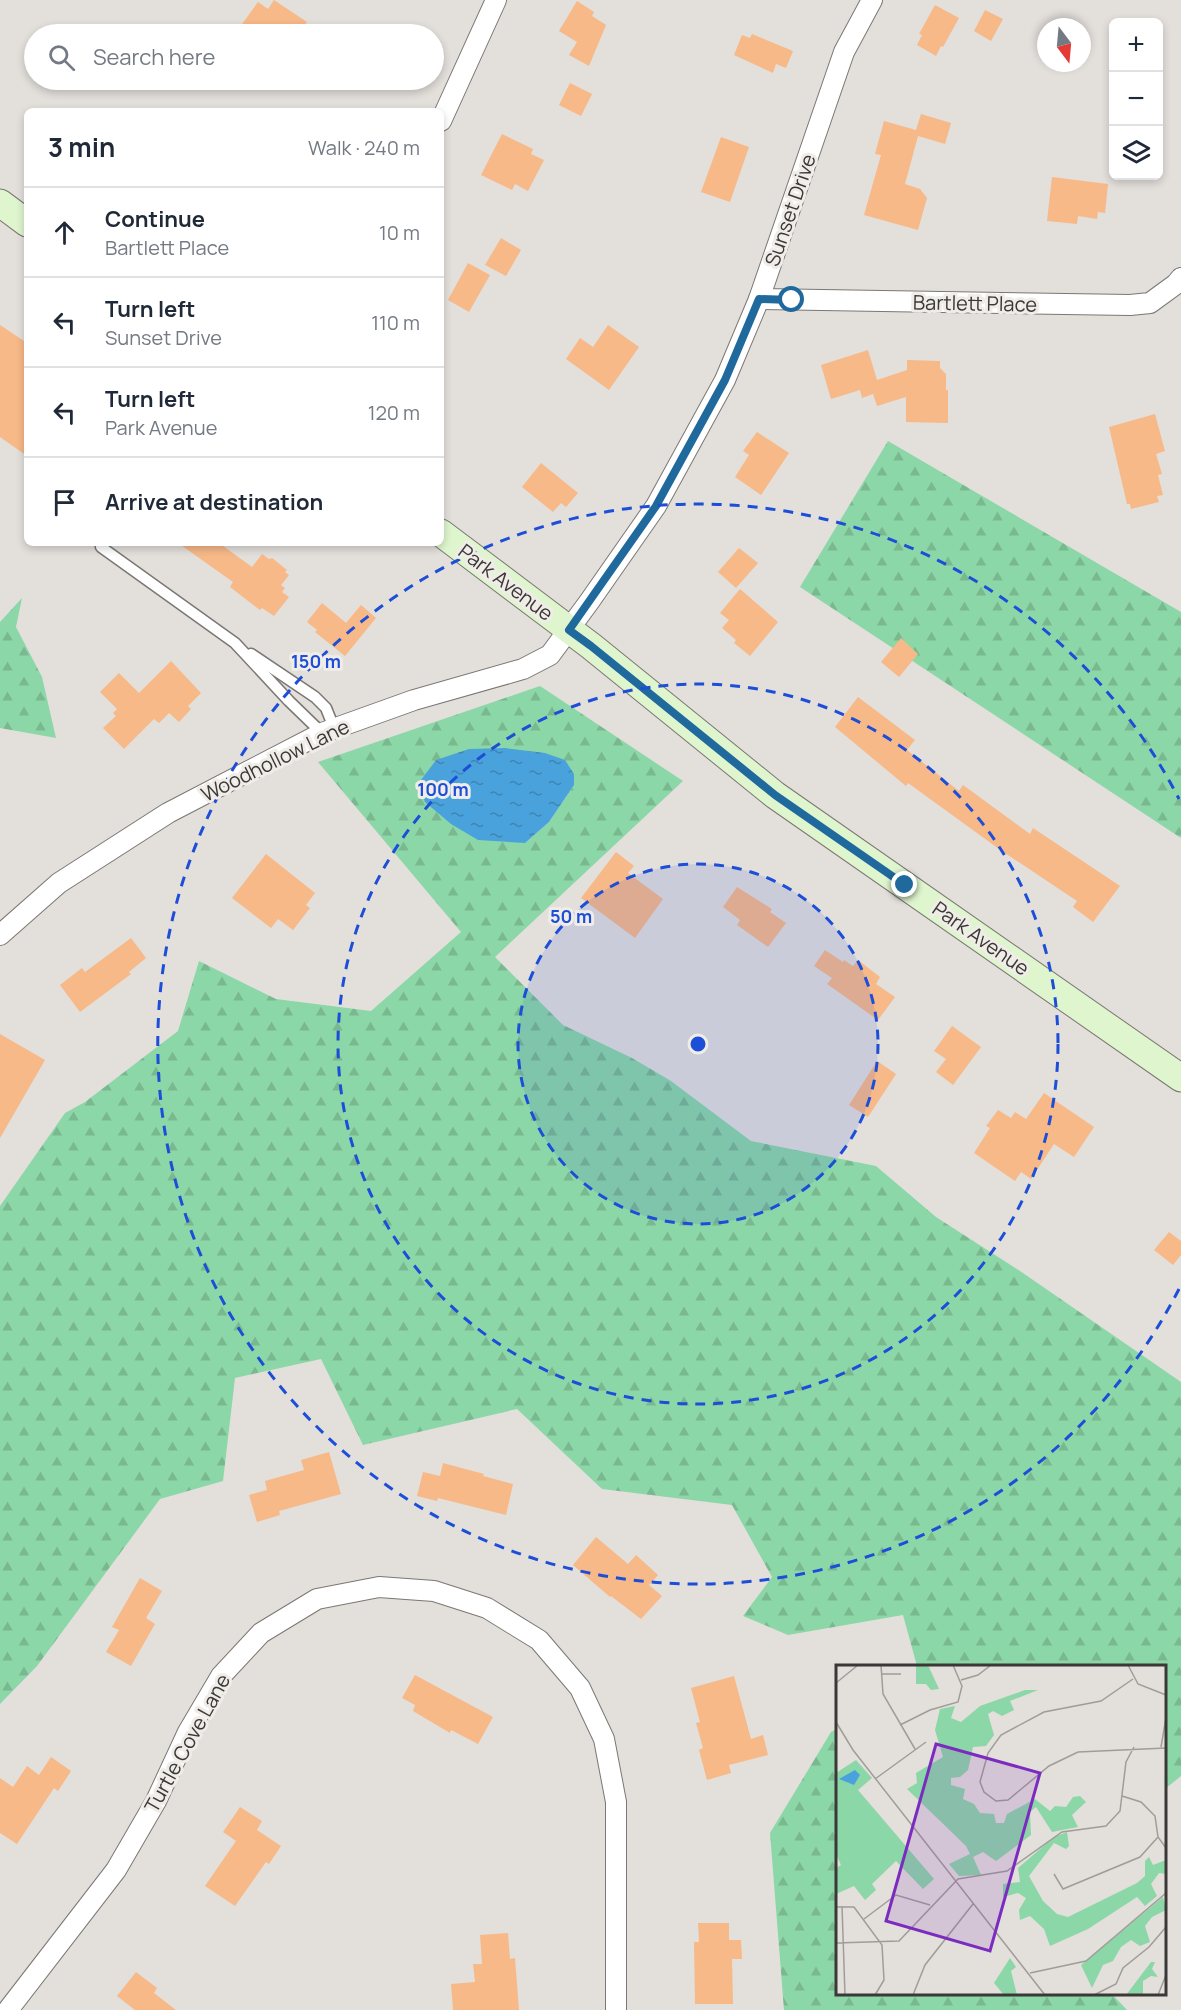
<!DOCTYPE html>
<meta charset="utf-8">
<style>
body{margin:0;font-family:Manrope,sans-serif;background:#f6f6f7;color:#1f2937}
.controls{position:absolute;right:18px;top:18px;display:grid;overflow:hidden;border-radius:9px;box-shadow:0 3px 9px #0003}
.controls button{width:54px;height:54px;display:grid;place-items:center;padding:0;border:0;border-bottom:2px solid #e0e1e3;background:#fff;color:#1f2937;font:30px sans-serif}
.compass{position:absolute;left:1037px;top:18px;width:54px;height:54px;border-radius:50%;background:#fff;box-shadow:0 3px 9px #0003;rotate:164deg}
.stop{position:absolute;width:18px;height:18px;margin:-14px;border:4px solid #1f699d;border-radius:50%;background:#fff}
.stop.end{background:#1f699d;border-color:#fff;box-shadow:0 2px 6px #0008}
.list{margin:0;padding:0;list-style:none}
h2{display:flex;justify-content:space-between;align-items:center;height:78px;margin:0;padding:0 24px;font-size:26px}
h2 small{font-size:20px;font-weight:400;color:#747a83}
.list li{display:grid;grid-template-columns:39px 1fr auto;gap:18px;align-items:center;box-sizing:border-box;height:90px;padding:0 24px;border-top:2px solid #e0e1e3}
.list b{display:block;font-size:22px;white-space:nowrap}
.list p{margin:0;font-size:20px;white-space:nowrap;color:#747a83}
.list em{font-size:20px;font-style:normal;color:#747a83}
.icon{flex:none;width:33px;height:33px;fill:none;stroke:currentColor;stroke-width:2;stroke-linecap:round;stroke-linejoin:round}
.map{position:relative;flex:none;width:1181px;height:2010px;overflow:hidden}
.search{position:absolute;background:#fff;box-shadow:0 3px 9px #0003;left:24px;top:24px;width:420px;height:66px;display:flex;align-items:center;gap:15px;box-sizing:border-box;padding:0 21px;border-radius:33px;color:#747a83;font-size:22px}
.panel{position:absolute;background:#fff;box-shadow:0 3px 9px #0003;left:24px;top:108px;width:420px;height:438px;border-radius:9px}
.map>svg:first-child{display:block}
</style>
<div class="map">
<svg width="1181" height="2010" viewBox="0 0 1181 2010">
<defs>
<pattern id="forest-firs" width="22" height="20" patternUnits="userSpaceOnUse" patternTransform="scale(1.5)"><rect width="22" height="20" fill="#8cd7a7"/><path d="M5 1l3.5 6h-7zM16 11l3.5 6h-7z" fill="#7ab990"/></pattern>
<pattern id="water-ripples" width="26" height="14" patternUnits="userSpaceOnUse" patternTransform="scale(1.5)"><rect width="26" height="14" fill="#49a2dc"/><path d="M2 4q2-2 4 0t4 0M15 11q2-2 4 0t4 0" fill="none" stroke="#3e85b3"/></pattern>
</defs>
<rect width="100%" height="100%" fill="#e3dfdb"/>
<g fill="url(#forest-firs)" fill-rule="evenodd">
<polygon points="888,441 1181,612 1181,838 800,587"/>
<polygon points="22,598 16,627 42,677 56,738 0,728 0,622"/>
<path d="M 540,686 L 683,781 L 495,957 L 563,1025 L 632,1058 L 671,1081 L 751,1141 L 876,1166 L 936,1217 L 1020,1271 L 1181,1382 L 1181,1776 L 1165,1789 L 1164,1666 L 917,1666 L 903,1615 L 788,1635 L 743,1616 L 772,1577 L 732,1505 L 602,1489 L 517,1409 L 363,1445 L 321,1359 L 235,1378 L 223,1481 L 160,1499 L 37,1666 L 0,1704 L 0,1206 L 65,1113 L 85,1102 L 178,1031 L 199,961 L 276,999 L 371,1011 L 461,932 L 318,762 ZM 574,785 L 549,822 L 525,843 Z"/>
<polygon points="837,1729 838,1994 1112,1994 1127,2010 784,2010 770,1833 831,1732"/>
</g>
<polygon fill="url(#water-ripples)" points="505,748 545,753 565,760 574,774 574,785 549,822 525,843 478,840 451,824 425,802 418,784 436,760 469,749"/>
<g fill="#f7b988">
<polygon points="274,0 307,22 298,34 235,34 258,2 268,9"/>
<polygon points="577,1 594,12 592,16 606,25 589,66 569,55 577,42 559,31"/>
<polygon points="935,5 959,18 943,47 941,46 936,56 917,45 922,35 919,34"/>
<polygon points="985,10 1003,19 991,41 974,31"/>
<polygon points="752,34 793,51 786,68 776,64 773,73 734,55 742,35 750,38"/>
<polygon points="570,83 592,94 581,116 559,105"/>
<polygon points="921,114 951,123 945,144 918,136 905,184 920,189 927,198 918,230 864,215 881,155 875,154 884,121 916,130"/>
<polygon points="502,134 533,149 531,154 544,160 528,191 515,184 512,190 481,175"/>
<polygon points="721,137 749,147 730,202 701,192"/>
<polygon points="1052,177 1108,184 1105,213 1098,212 1097,219 1078,216 1077,224 1047,221"/>
<polygon points="501,238 521,250 506,276 485,265"/>
<polygon points="468,263 490,275 469,312 448,300"/>
<polygon points="0,325 27,343 27,456 0,437"/>
<polygon points="608,325 639,347 609,390 566,359 580,338 593,347"/>
<polygon points="868,350 877,380 907,370 907,360 940,361 940,368 946,374 946,390 948,390 948,423 906,422 906,397 877,406 873,394 862,398 860,390 831,399 821,365"/>
<polygon points="1155,414 1165,451 1156,454 1162,474 1158,475 1163,495 1157,496 1159,502 1131,509 1130,504 1127,504 1109,427"/>
<polygon points="757,432 789,453 761,495 735,477 749,455 743,451"/>
<polygon points="541,463 578,493 566,507 561,503 553,512 522,487"/>
<polygon points="178,543 219,543 252,567 262,554 269,559 272,558 287,570 285,572 289,575 281,585 285,588 282,592 289,597 274,616 262,608 260,610 230,587 233,582"/>
<polygon points="739,548 758,563 736,588 718,572"/>
<polygon points="740,589 778,622 750,656 734,643 736,640 722,628 729,620 720,613"/>
<polygon points="322,603 346,623 361,605 376,618 345,656 315,632 317,630 307,622"/>
<polygon points="901,638 918,654 899,677 881,662"/>
<polygon points="171,661 201,693 188,706 191,709 179,722 169,713 159,723 154,719 124,749 103,728 116,716 113,713 117,709 100,692 119,673 139,693"/>
<polygon points="858,697 915,740 907,750 959,791 963,785 1030,834 1033,828 1120,886 1093,922 1073,907 1077,901 999,849 908,783 906,786 835,727"/>
<polygon points="616,852 634,866 628,873 663,899 635,938 581,898"/>
<polygon points="266,854 315,893 306,905 310,908 293,930 278,919 271,928 232,898"/>
<polygon points="737,887 772,909 770,912 786,923 768,947 737,925 740,920 723,907"/>
<polygon points="131,938 146,958 129,972 131,974 80,1012 60,985 82,968 85,972"/>
<polygon points="825,950 843,962 844,960 853,966 858,960 880,977 876,984 895,997 878,1020 827,984 832,978 814,966"/>
<polygon points="952,1026 981,1047 953,1085 936,1072 946,1059 934,1051"/>
<polygon points="0,1034 45,1060 0,1138"/>
<polygon points="877,1061 896,1074 868,1117 849,1105"/>
<polygon points="1044,1093 1094,1127 1074,1157 1054,1144 1031,1179 1021,1172 1015,1181 974,1153 990,1128 986,1126 998,1110 1011,1118 1015,1112 1026,1119"/>
<polygon points="1169,1232 1181,1241 1181,1255 1173,1265 1154,1250"/>
<polygon points="329,1452 341,1494 279,1511 280,1515 257,1522 249,1495 267,1490 265,1481 304,1470 301,1460"/>
<polygon points="443,1463 484,1474 483,1476 513,1484 506,1515 438,1498 437,1501 417,1496 423,1472 440,1476"/>
<polygon points="596,1537 628,1564 636,1555 658,1575 649,1585 662,1596 641,1619 611,1596 610,1597 573,1565"/>
<polygon points="140,1578 162,1591 146,1618 155,1624 131,1666 106,1652 119,1630 112,1627"/>
<polygon points="415,1675 493,1717 478,1744 451,1730 450,1733 413,1711 415,1705 402,1698"/>
<polygon points="734,1676 751,1739 763,1735 768,1755 729,1765 731,1773 707,1780 699,1750 703,1748 696,1723 700,1722 691,1688"/>
<polygon points="51,1757 71,1771 58,1791 54,1788 17,1844 0,1833 0,1778 13,1787 27,1766 39,1775"/>
<polygon points="240,1807 262,1821 257,1830 281,1846 269,1864 266,1862 235,1906 205,1886 236,1841 223,1832"/>
<polygon points="698,1923 729,1923 729,1940 741,1940 742,1959 732,1959 733,2004 695,2004 694,1942 699,1942"/>
<polygon points="508,1933 510,1959 515,1958 519,2010 453,2010 451,1984 475,1982 473,1964 482,1964 480,1935"/>
<polygon points="136,1972 157,1988 154,1993 176,2010 135,2010 117,1996"/>
</g>
<g fill="none" stroke-linecap="round" stroke-linejoin="round">
<g stroke="#7b7774" stroke-width="13">
<g id="service">
<polyline points="101,547 235,643 289,701 322,733"/>
<polyline points="251,654 315,697 326,708 334,728"/>
</g>
</g>
<g stroke="#7b7774" stroke-width="22">
<g id="minor">
<polyline points="441,121 496,0"/>
<polyline points="759,299 1130,305 1150,303 1176,284 1181,278"/>
<polyline points="0,935 59,883 168,813 322,733 414,700 523,669 550,655 589,602 656,506 725,380 759,299 844,52 872,0"/>
<polyline points="8,2010 116,1870 156,1801 188,1732 221,1676 261,1633 317,1599 379,1587 434,1591 487,1608 539,1640 580,1688 604,1739 616,1802 616,2010"/>
</g>
</g>
<g stroke="#7b7774" stroke-width="29">
<g id="secondary">
<polyline points="0,203 27,223"/>
<polyline points="441,533 591,646 775,795 1181,1078"/>
</g>
</g>
<use href="#service" stroke="#fff" stroke-width="10"/>
<use href="#minor" stroke="#fff" stroke-width="20"/>
<use href="#secondary" stroke="#def5ce" stroke-width="27"/>
</g>
<g fill="none" stroke-linecap="round" stroke-linejoin="round">
<polyline stroke="#1f699d" stroke-width="8" points="792,300 759,299 725,380 656,506 569,630 591,646 775,795 905,885"/>
</g>
<circle cx="698" cy="1044" r="180" fill="#1d4ed8" fill-opacity=".12"/>
<g fill="none" stroke="#1d4ed8" stroke-width="3" stroke-dasharray="10 8">
<circle cx="698" cy="1044" r="180"/>
<circle cx="698" cy="1044" r="360"/>
<path d="M1179 1289A540 540 0 1 1 1179 799"/>
</g>
<g text-anchor="middle" dominant-baseline="central" stroke-width="6" stroke-linejoin="round" paint-order="stroke">
<g font-size="20" fill="#3b3937" stroke="#f0ece8">
<text transform="translate(790 210) rotate(-71)">Sunset Drive</text>
<text transform="translate(975 303) rotate(1)">Bartlett Place</text>
<text transform="translate(506 582) rotate(37)">Park Avenue</text>
<text transform="translate(275 760) rotate(-26)">Woodhollow Lane</text>
<text transform="translate(981 938) rotate(35)">Park Avenue</text>
<text transform="translate(187 1743) rotate(-61)">Turtle Cove Lane</text>
</g>
</g>
<g transform="translate(836 1665)">
<rect width="330" height="330" fill="#e3dfdb"/>
<path d="M 80,0 L 92,0 L 103,24 L 95,25 L 90,19 L 80,19 ZM 189,25 L 202,25 L 174,36 L 178,45 L 166,51 L 157,46 L 152,49 L 158,70 L 150,81 L 137,82 L 132,105 L 124,112 L 115,113 L 115,120 L 129,124 L 127,134 L 138,139 L 144,148 L 158,149 L 160,158 L 168,158 L 171,149 L 199,134 L 214,146 L 219,141 L 230,142 L 237,132 L 244,131 L 250,137 L 236,150 L 242,162 L 216,167 L 200,142 L 194,147 L 195,170 L 160,196 L 147,187 L 137,192 L 145,210 L 123,211 L 113,199 L 134,189 L 130,181 L 71,124 L 81,118 L 80,108 L 107,92 L 99,65 L 104,44 L 119,41 L 115,53 L 125,57 L 144,41 ZM 20,95 L 36,113 L 22,125 L 98,214 L 87,224 L 60,196 L 36,219 L 40,225 L 29,235 L 18,221 L 0,229 L 0,203 L 5,200 L 0,189 L 0,108 ZM 231,167 L 233,181 L 230,184 L 218,178 L 193,211 L 207,236 L 221,249 L 232,252 L 301,218 L 309,211 L 309,196 L 313,192 L 317,200 L 330,195 L 330,209 L 323,208 L 315,219 L 321,231 L 309,241 L 301,232 L 252,264 L 214,281 L 208,264 L 194,251 L 184,255 L 183,245 L 190,233 L 182,228 L 167,232 L 167,219 L 184,217 L 182,203 L 218,172 ZM 327,232 L 330,245 L 316,252 L 309,261 L 314,277 L 304,281 L 295,275 L 285,282 L 277,296 L 267,300 L 256,323 L 245,300 ZM 174,293 L 180,302 L 175,306 L 181,330 L 168,330 L 158,318 ZM 315,297 L 319,297 L 316,304 L 322,312 L 315,311 L 307,316 L 307,330 L 290,330 Z" fill="#8cd7a7"/>
<path d="M 19,105 L 24,110 L 18,120 L 3,114 Z" fill="#49a2dc"/>
<path fill="none" stroke="#a09d99" stroke-width="1.5" d="M 45,0 L 47,29 L 79,84M 292,0 L 302,19 L 330,30M 45,9 L 65,9M 297,14 L 265,36 L 208,47 L 165,70 L 152,88 L 144,117 L 148,127 L 160,136 L 172,135 L 213,101 L 242,87 L 330,83M 125,15 L 142,10 L 155,0M 0,18 L 22,0M 0,57 L 17,85 L 209,330M 64,60 L 94,45 L 122,37 L 126,21 L 117,0M 325,82 L 330,53M 39,114 L 90,77M 286,131 L 305,137 L 319,151 L 322,172 L 330,183M 218,209 L 227,224 L 304,192 L 322,172M 6,241 L 9,330M 0,242 L 18,242 L 46,280 L 48,315 L 39,330M 28,254 L 60,230 L 94,240M 0,278 L 63,276 L 122,214 L 171,206 L 226,167 L 270,161 L 284,146 L 290,97 L 298,82M 194,308 L 250,296 L 330,228M 77,330 L 89,300 L 137,239M 258,330 L 280,319 L 287,303 L 313,282 L 330,262M 322,330 L 330,310"/>
<path fill="#7b2cbf" fill-opacity="0.15" stroke="#7b2cbf" stroke-width="3" d="M 100,79 L 204,108 L 154,286 L 50,256 Z"/>
<rect width="330" height="330" fill="none" stroke="#3b3937" stroke-width="3"/>
</g>
<circle cx="698" cy="1044" r="9" fill="#1d4ed8" stroke="#f0ece8" stroke-width="3"/>
<g font-size="18" text-anchor="middle" font-weight="bold" fill="#1d4ed8" stroke="#f0ece8" stroke-width="6" stroke-linejoin="round" paint-order="stroke">
<text x="316" y="668">150 m</text>
<text x="443" y="796">100 m</text>
<text x="571" y="923">50 m</text>
</g>
</svg>
<div class="controls">
<button>+</button>
<button>−</button>
<button><svg class="icon" aria-label="layers" viewBox="0 0 24 24"><path d="M12 4l9 5-9 5-9-5zM3 14l9 5 9-5"/></svg></button>
</div>
<svg class="compass" viewBox="-18 -18 36 36"><path d="M0-13l5 13h-10z" fill="#e53935"/><path d="M0 13l5-13h-10z" fill="#747a83"/></svg>
<div class="stop" style="left:792px;top:300px"></div>
<div class="stop end" style="left:905px;top:885px"></div>
<div class="search"><svg class="icon" aria-label="search" viewBox="0 0 24 24"><circle cx="10" cy="10" r="6"/><path d="M15 15l6 6"/></svg>Search here</div>
<section class="panel">
<h2>3 min<small>Walk · 240 m</small></h2>
<ul class="list">
<li><svg class="icon" aria-label="ahead" viewBox="0 0 24 24"><path d="M12 20V5M6 11l6-6 6 6"/></svg><div><b>Continue</b><p>Bartlett Place</p></div><em>10 m</em></li>
<li><svg class="icon" aria-label="left" viewBox="0 0 24 24"><path d="M17 20v-9H6M10 6l-5 5 5 5"/></svg><div><b>Turn left</b><p>Sunset Drive</p></div><em>110 m</em></li>
<li><svg class="icon" aria-label="left" viewBox="0 0 24 24"><path d="M17 20v-9H6M10 6l-5 5 5 5"/></svg><div><b>Turn left</b><p>Park Avenue</p></div><em>120 m</em></li>
<li><svg class="icon" aria-label="arrive" viewBox="0 0 24 24"><path d="M6 21V4h12l-3 4 3 4H6"/></svg><div><b>Arrive at destination</b></div></li>
</ul>
</section>
</div>
